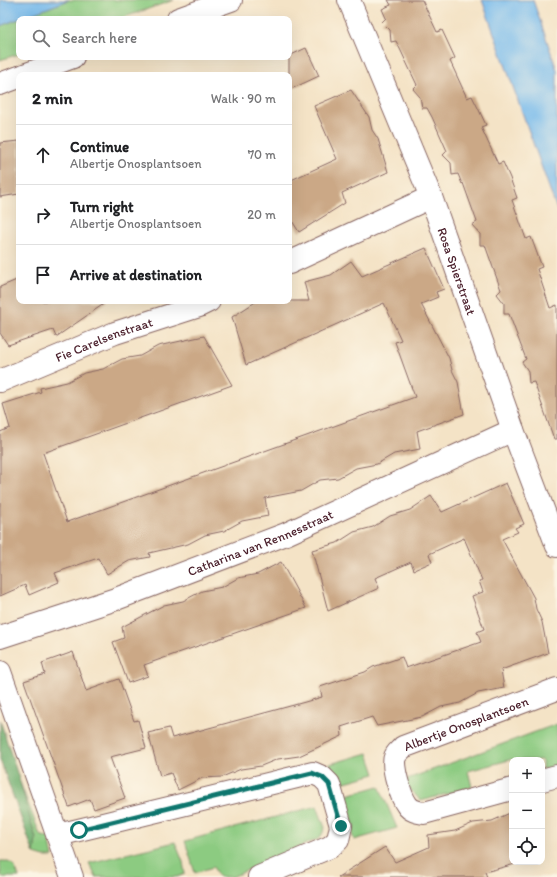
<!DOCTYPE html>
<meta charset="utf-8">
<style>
body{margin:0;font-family:Itim,sans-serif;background:#f2f2f2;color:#202124}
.controls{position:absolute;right:12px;bottom:12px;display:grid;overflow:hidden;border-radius:8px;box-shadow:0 4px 16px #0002}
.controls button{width:36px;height:36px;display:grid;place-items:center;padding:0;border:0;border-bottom:1px solid #e0e0e0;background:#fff;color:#202124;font:20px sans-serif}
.stop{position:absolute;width:12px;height:12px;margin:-9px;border:3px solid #0f766e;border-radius:50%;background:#fff}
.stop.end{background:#0f766e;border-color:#fff;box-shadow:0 1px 4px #0008}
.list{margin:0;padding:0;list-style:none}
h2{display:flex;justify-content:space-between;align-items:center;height:52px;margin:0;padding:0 16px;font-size:17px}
h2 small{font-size:13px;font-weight:400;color:#757577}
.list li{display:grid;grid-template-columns:26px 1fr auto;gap:12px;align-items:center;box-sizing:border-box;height:60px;padding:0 16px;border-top:1px solid #e0e0e0}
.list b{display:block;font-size:15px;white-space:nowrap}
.list p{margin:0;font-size:13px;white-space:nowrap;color:#757577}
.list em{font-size:13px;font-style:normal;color:#757577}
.icon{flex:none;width:22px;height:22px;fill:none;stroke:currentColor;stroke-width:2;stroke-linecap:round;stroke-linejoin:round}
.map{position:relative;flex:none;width:557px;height:877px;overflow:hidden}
.search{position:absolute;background:#fff;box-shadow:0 4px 16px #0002;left:16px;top:16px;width:276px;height:44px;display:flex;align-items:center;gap:10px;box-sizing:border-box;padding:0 14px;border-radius:8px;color:#757577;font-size:15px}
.panel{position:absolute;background:#fff;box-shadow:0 4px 16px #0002;left:16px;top:72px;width:276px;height:232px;border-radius:8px}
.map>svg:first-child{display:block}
</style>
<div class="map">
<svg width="557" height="877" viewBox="0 0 557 877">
<rect width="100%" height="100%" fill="#fcf5e5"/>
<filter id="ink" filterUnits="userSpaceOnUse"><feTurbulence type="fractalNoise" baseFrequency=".025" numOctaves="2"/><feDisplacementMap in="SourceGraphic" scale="8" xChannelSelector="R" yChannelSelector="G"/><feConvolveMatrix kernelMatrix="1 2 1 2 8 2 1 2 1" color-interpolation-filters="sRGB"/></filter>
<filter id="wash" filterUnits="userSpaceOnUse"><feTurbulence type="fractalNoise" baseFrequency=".012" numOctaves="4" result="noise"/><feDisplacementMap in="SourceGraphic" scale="16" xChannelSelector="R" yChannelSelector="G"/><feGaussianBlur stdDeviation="0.9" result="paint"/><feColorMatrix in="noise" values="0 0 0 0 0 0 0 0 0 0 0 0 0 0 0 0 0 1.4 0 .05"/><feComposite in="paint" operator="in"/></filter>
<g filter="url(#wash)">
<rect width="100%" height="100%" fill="#f4e3c6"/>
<g fill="#8ccb81" stroke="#6b7556">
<polygon points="69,0 174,0 119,19 19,19 19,54 0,60 0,26"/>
<polygon points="557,724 557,766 542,770 542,760 514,760 513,759 468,771 472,787 421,801 402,781"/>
<polygon points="368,753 375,774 334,785 330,764"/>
<polygon points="20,782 40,835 49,838 53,857 44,857 34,854 36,839"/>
<polygon points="379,786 397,828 354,840 340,797"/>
<polygon points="317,806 325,828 320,838 232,877 219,877 213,867 195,873 185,841"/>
<polygon points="175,842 183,862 185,874 177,877 96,877 89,863"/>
<polygon points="0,861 6,861 14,865 19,877 1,877"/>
</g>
<polygon fill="#71af6f" stroke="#5e674d" points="0,720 20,782 36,839 34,854 0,760"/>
<g fill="#76baec" stroke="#606c8c">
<polygon points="0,0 69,0 0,26"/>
<polygon points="482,0 533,0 557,70 557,210"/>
</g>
<g id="blocks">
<g fill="#cba886">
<polygon points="388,0 422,0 437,32 442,30 455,58 450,61 467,98 472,96 479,110 486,125 481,127 498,164 503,162 510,178 517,198 512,200 526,239 531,237 542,267 537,269 550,308 557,305 557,439 554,439 534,382 529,383 528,371 522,362 526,359 509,314 504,314 504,303 497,294 501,290 485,245 480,245 480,234 472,225 477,222 463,183 462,184 458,174 452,175 451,163 443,155 447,151 432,117 427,108 422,108 420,97 413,89 417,85 401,51 396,41 391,42 390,30 382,22 386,18 382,9 391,5"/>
<polygon points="306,48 319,76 289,90 289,56"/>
<polygon points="351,90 369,117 372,130 378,139 388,172 342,193 345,203 299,232 289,216 289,181 337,159 314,106"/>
<polygon points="19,141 19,194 0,197 0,143"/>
<polygon points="426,248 444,289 436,292 438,297 421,304 449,358 452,370 458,382 464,414 417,431 420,449 394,454 377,464 356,468 338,478 320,480 301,491 265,498 268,516 242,521 224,531 205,535 188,544 149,553 150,557 129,561 107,574 98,558 55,573 59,582 29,595 25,585 0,596 0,432 10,428 3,404 41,392 40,388 67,382 84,373 103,369 122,359 140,356 158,346 204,336 232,385 43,453 67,522 415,397 395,342 401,340 384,303 246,365 232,317 257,301 309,301 304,282 331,275 351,261 362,276"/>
<polygon points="19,279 19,301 108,301 56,337 53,330 8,345 0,333 0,287"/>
<polygon points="506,483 524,524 515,528 518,532 502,539 534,598 536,609 542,622 548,653 501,670 504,688 478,693 460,703 441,707 422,717 377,726 372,717 341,727 342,736 299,756 278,759 261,766 241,769 222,777 202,778 178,790 171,773 160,776 148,733 169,728 172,738 305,702 322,697 320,687 365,672 373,667 402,657 406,668 481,642 477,632 484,629 472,596 483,592 479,581 482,580 464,538 429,554 432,562 414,570 411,562 375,578 379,588 328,611 312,550 337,543 354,532 373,527 390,516 410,510 431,496 442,512"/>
<polygon points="281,562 306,608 144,665 148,676 128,683 113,642 124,638 122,627 164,605 183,601 202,591 222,587 238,578 258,574"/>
<polygon points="73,652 86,691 119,679 134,721 138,720 146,748 110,757 125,798 94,809 90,799 69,807 24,681 45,674 42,663"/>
<polygon points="510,813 512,819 512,862 523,862 485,872 487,877 338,877 385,847 395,862 429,847 428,835 455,831 473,823 492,821"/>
</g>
</g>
</g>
<g filter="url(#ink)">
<use href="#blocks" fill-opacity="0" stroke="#866461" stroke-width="1"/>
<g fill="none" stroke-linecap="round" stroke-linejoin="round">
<g stroke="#866461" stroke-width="24">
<g id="street">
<path id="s1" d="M 349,0 L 431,197 L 513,430 L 557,546"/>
<polyline points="178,19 231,0"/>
<polyline points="24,75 73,57"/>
<polyline points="0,84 19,77"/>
<polyline points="289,263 431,197"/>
<path id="s2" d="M 0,381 L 115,333 L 199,306 L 209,301"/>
<path id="s3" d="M 0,637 L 116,599 L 286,534 L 513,430"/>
<polyline points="0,672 72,877"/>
<polyline points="542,780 557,776"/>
<path id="s4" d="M 512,789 L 424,813 C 418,812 411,811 407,805 C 401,797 391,766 395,757 C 396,753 401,750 403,747 L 557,689"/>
<polyline points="58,835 313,773 322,777 329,784 341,826 338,840 330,847 259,877"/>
</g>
</g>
<use href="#street" stroke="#fff" stroke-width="22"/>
</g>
</g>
<g fill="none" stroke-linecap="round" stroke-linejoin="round" filter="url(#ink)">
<polyline stroke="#0f766e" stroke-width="5" points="79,830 312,773 322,777 329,784 341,826"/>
</g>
<g text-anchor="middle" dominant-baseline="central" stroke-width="3" stroke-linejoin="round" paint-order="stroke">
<g font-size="13" fill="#4a1f2b" stroke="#fcf5e5">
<text stroke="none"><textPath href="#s1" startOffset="292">Rosa Spierstraat</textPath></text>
<text stroke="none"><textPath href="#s2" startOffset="112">Fie Carelsenstraat</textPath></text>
<text stroke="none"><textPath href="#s3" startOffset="277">Catharina van Rennesstraat</textPath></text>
<text stroke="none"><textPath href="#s4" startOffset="241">Albertje Onosplantsoen</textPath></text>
</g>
</g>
</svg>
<div class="controls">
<button>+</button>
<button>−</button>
<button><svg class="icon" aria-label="locate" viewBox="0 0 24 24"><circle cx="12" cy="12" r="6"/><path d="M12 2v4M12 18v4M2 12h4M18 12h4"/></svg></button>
</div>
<div class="stop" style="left:79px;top:830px"></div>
<div class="stop end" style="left:341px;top:826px"></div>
<div class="search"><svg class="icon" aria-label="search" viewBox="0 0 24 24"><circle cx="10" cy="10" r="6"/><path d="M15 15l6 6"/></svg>Search here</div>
<section class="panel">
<h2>2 min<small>Walk · 90 m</small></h2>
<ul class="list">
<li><svg class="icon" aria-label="ahead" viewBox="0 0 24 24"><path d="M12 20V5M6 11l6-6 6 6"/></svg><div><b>Continue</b><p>Albertje Onosplantsoen</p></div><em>70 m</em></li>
<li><svg class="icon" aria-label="right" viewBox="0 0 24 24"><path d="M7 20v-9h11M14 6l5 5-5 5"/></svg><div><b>Turn right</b><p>Albertje Onosplantsoen</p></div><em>20 m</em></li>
<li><svg class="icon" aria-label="arrive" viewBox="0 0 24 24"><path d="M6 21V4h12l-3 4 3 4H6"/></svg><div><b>Arrive at destination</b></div></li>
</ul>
</section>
</div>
